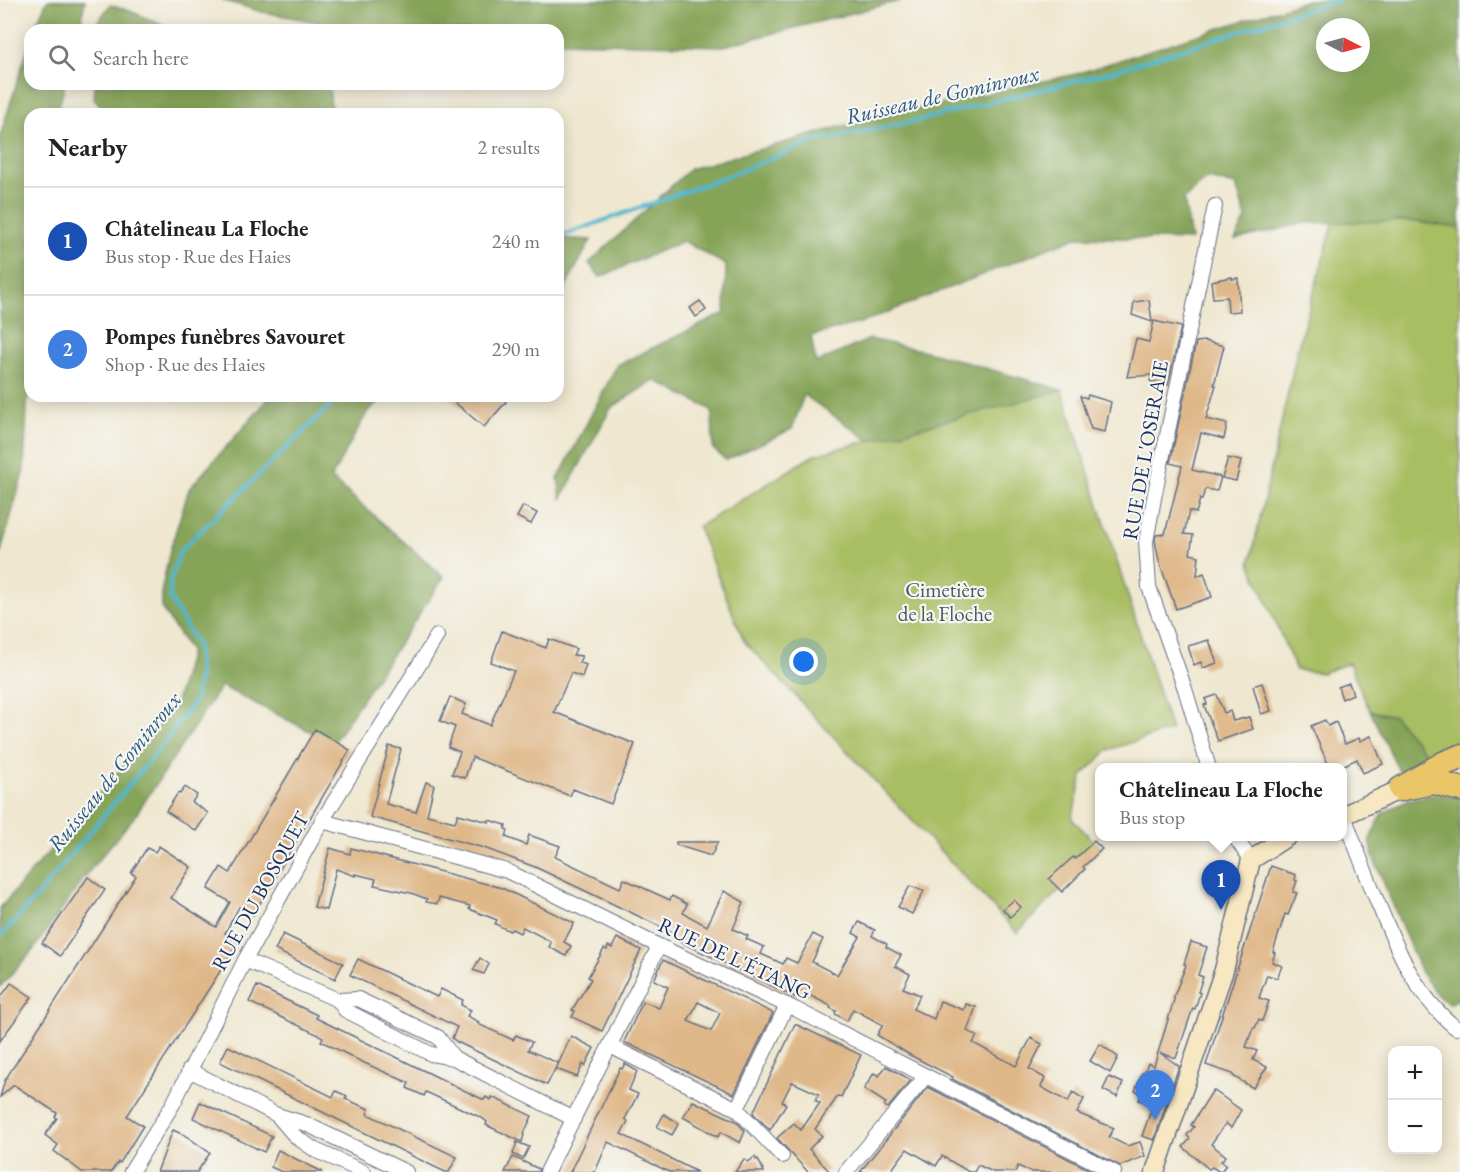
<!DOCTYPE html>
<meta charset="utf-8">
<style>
body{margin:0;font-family:"EB Garamond",serif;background:#f2f2f2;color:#222}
.controls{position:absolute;right:18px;bottom:18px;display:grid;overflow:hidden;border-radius:12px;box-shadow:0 3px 15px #0003}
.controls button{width:54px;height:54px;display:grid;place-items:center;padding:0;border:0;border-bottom:2px solid #e0e0e0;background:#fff;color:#222;font:30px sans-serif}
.compass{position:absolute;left:1316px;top:18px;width:54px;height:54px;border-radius:50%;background:#fff;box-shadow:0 3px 15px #0003;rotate:96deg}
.you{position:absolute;left:804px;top:662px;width:21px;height:21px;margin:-15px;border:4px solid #fff;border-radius:50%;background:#1a73e8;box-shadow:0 0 0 9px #1a73e833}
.badge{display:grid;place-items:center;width:39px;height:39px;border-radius:50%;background:#d1495b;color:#fff;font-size:20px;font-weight:700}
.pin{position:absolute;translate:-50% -50px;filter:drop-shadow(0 2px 3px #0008)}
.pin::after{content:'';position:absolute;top:32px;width:21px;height:18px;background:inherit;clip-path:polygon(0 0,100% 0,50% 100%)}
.popup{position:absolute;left:1095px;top:763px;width:252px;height:78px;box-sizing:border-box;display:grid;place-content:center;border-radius:12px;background:#fff;filter:drop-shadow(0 2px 4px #0005);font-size:20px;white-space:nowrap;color:#767676}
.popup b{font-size:22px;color:#222}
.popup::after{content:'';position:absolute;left:50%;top:100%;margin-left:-12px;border:12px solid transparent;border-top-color:#fff}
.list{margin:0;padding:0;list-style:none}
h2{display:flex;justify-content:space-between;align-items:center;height:78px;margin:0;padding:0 24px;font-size:26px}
h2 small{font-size:20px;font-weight:400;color:#767676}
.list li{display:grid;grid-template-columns:39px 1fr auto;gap:18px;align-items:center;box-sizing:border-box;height:108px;padding:0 24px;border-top:2px solid #e0e0e0}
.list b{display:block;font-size:22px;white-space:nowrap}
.list p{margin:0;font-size:20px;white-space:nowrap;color:#767676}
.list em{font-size:20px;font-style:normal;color:#767676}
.icon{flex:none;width:33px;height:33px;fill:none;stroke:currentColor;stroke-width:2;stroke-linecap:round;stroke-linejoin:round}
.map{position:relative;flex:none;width:1460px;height:1172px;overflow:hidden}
.search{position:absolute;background:#fff;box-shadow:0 3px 15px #0003;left:24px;top:24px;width:540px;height:66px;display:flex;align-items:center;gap:15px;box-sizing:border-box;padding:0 21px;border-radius:18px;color:#767676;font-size:22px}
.panel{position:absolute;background:#fff;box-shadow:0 3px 15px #0003;left:24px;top:108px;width:540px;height:294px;border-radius:18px}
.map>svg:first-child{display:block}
</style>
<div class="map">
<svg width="1460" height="1172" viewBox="0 0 1460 1172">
<rect width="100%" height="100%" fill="#f6f6f2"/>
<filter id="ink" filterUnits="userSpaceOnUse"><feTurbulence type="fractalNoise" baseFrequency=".0167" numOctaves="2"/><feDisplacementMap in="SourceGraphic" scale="12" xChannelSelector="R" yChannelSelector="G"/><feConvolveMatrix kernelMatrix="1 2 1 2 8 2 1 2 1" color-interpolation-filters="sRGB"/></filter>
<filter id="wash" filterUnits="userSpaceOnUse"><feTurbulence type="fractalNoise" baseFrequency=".008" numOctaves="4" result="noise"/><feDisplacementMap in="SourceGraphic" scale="24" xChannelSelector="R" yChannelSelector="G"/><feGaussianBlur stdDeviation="1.35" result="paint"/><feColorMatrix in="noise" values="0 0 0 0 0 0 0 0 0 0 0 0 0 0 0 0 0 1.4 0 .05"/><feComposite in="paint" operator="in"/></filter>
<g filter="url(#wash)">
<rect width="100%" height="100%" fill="#efe7cf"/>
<g fill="#a9bd62" stroke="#627660" stroke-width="1.5">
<polygon points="1334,221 1410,221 1460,228 1460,748 1453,752 1429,757 1394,716 1370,711 1349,663 1322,673 1296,670 1250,563 1300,339"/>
<polygon points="1062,390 1171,730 1108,750 1082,776 1072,819 1101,848 1017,933 744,641 698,527 814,455"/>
</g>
<g fill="#86a458" stroke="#506a5b" stroke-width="1.5" fill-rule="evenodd">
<polygon points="47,0 85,0 80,30 34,30"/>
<polygon points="222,0 903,0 724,46 558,42 558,30 362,30 262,12"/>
<path d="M 1308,0 L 1460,0 L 1460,228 L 1410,221 L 1305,223 L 1235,240 L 1246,219 L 1236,185 L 1207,179 L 1184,199 L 1191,240 L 1077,237 L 863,322 L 811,336 L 816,363 L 870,339 L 934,353 L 1062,390 L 870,441 L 804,395 L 792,429 L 726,460 L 713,449 L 712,410 L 654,380 L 611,408 L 561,499 L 558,479 L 617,365 L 725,313 L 726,265 L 683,241 L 600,277 L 589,263 L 690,169 L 857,122 L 1076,74 ZM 1325,27 L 1361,27 L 1361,63 L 1325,63 Z"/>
<polygon points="110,5 130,11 172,29 191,30 96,30 96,24"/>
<polygon points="30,41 30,84 65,84 57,114 30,114 30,346 24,470 0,555 0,136"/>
<polygon points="95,84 329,84 331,108 327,114 112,114 94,100"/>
<polygon points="558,238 591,240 558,301"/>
<polygon points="271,396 386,396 368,411 331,478 444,577 333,743 221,686 135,816 90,870 33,950 0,987 0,908 175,706 190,651 162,609 162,588 170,550 189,489"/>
<polygon points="1370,711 1394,716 1429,757 1441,755 1402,777"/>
<polygon points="1438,794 1460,798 1460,994 1459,999 1449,1004 1439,997 1421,973 1373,857 1370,839 1382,813 1411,799"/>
</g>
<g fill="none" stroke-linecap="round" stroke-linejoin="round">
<g stroke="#50b7ce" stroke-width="4">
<polyline points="558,237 725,177 814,141 916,121 1110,72 1338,0"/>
<polyline points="0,937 36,897 165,742 195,700 199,675 197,645 170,599 170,581 180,551 340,396"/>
</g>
</g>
<g id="blocks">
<g fill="#dfb889" fill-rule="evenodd">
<polygon points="1232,277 1232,279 1238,278 1240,311 1228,312 1227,297 1213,298 1211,281"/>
<polygon points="1149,300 1152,322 1132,315 1134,302"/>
<polygon points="700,301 706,310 696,317 690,308"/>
<polygon points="1154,321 1181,327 1168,385 1150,381 1152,375 1127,377 1136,339 1149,342"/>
<polygon points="1205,341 1224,346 1214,385 1216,385 1206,419 1227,424 1224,439 1201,433 1192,470 1221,477 1217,491 1205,489 1202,500 1200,499 1196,513 1189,511 1184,534 1193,535 1190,554 1199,556 1197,576 1204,573 1212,597 1176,609 1159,561 1155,540 1156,535 1165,534 1182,466 1170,463 1196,342"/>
<polygon points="1088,395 1111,402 1105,432 1091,429 1080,396 1087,398"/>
<polygon points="447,396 499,396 506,402 484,427"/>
<polygon points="1228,458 1241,461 1236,481 1222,478"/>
<polygon points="523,506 537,513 531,524 517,517"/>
<polygon points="502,631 546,648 549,639 576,649 573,655 582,656 579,662 586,665 582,677 571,673 554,712 635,744 611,804 573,789 570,796 472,757 465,778 452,774 460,752 448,747 455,727 440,721 450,697 466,704 462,714 490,725 514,671 491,662"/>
<polygon points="1209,640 1217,663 1203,668 1201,662 1194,665 1188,646"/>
<polygon points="1262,683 1271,711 1261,714 1253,686"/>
<polygon points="1349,683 1353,694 1342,699 1338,687"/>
<polygon points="1217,695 1224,713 1230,711 1233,721 1249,717 1253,729 1218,741 1204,705 1207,704 1205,699"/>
<polygon points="1325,720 1328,726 1336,722 1345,744 1359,738 1360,741 1371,736 1383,764 1363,773 1357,759 1338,768 1330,768 1311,726"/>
<polygon points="315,729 350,750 253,915 239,907 225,933 239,942 127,1116 143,1126 120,1163 118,1162 111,1172 82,1172 54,1151 58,1145 45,1135 57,1118 55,1117 57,1113 14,1085 0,1097 5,1080 136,876 131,873 147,848 155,852 159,846 191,867 171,898 216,927 230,902 208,889 221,867 230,873"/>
<polygon points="389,746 401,749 386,804 416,812 426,782 434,785 427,815 455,822 458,814 489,822 489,820 506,825 505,829 508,830 506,837 526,845 529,835 560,846 555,857 620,888 624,879 670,900 672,896 687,904 683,913 707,926 724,891 744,902 733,929 748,936 746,939 764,947 761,954 783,964 786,958 797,963 813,934 823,939 812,962 837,975 860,937 853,933 859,922 875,930 872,936 887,944 886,947 901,955 895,966 910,974 903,988 920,995 913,1009 934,1019 940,1001 964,1010 966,1004 976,1007 967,1031 977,1036 973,1043 1016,1066 1031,1038 1042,1044 1029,1069 1045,1078 1041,1087 1068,1102 1073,1092 1084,1099 1077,1113 1114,1128 1109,1137 1127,1146 1140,1142 1145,1156 1120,1166 952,1079 953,1077 910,1055 877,1035 883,1025 853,1009 847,1021 835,1014 836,1011 830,1008 831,1006 799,990 795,997 674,939 676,934 535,867 484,848 370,817"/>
<polygon points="185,787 197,795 192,802 208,813 196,831 166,811 178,793 180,794"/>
<polygon points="1094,841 1102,849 1083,867 1085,869 1062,892 1049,879 1073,857 1075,859"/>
<polygon points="676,842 718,842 711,856 676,845"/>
<polygon points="330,848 350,854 351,848 502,888 574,923 564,942 571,946 566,956 549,947 551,943 548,940 523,927 520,933 512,929 510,931 495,924 497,920 469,909 470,906 439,898 437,904 426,902 427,899 411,893 374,885 376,879 355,874 355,876 336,869 326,910 314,907"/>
<polygon points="1271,866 1296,875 1295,880 1297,881 1293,892 1297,893 1288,915 1285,914 1273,952 1275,953 1272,962 1282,966 1277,978 1267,975 1259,998 1269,1001 1262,1021 1259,1019 1255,1028 1253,1028 1246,1047 1257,1051 1253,1060 1267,1067 1253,1088 1233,1076 1233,1074 1206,1065"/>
<polygon points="88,877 105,890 60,956 42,943"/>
<polygon points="910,886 924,891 912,914 898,907"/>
<polygon points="1014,900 1021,907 1010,917 1003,909"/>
<polygon points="283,934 343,963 335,979 275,950"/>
<polygon points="617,938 641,950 602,1031 572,1017 575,1011 572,1010 591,979 588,977 604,949 607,950 608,946 612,948"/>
<polygon points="1191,942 1207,947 1198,975 1203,977 1198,992 1200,993 1195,1009 1193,1008 1176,1058 1160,1053 1179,1066 1154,1140 1142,1136 1153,1105 1139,1100 1142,1093 1135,1091 1142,1073 1144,1073 1148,1063 1154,1066 1174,1000 1174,996 1186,965 1184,964"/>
<polygon points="480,958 489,964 484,974 473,970"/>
<polygon points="358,959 437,997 441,989 463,1000 461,1005 471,1010 467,1016 479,1022 478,1024 513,1040 516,1035 532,1042 528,1050 558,1063 547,1085 457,1042 452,1038 457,1027 350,975"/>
<path d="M 663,960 L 773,1013 L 734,1094 L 624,1042 L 643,1001 L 659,1008 L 668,987 L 654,980 ZM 698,1002 L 720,1013 L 711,1031 L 688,1021 Z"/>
<polygon points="11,983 32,997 0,1041 0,998"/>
<polygon points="257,986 317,1015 316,1018 484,1100 486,1097 491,1100 492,1097 532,1116 525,1131 522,1142 486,1125 487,1122 482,1118 426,1092 424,1096 407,1088 409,1083 360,1061 321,1041 323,1037 249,1002"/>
<polygon points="795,1024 861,1055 841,1097 838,1096 815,1129 822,1136 809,1149 830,1172 808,1172 777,1138 794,1123 801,1130 820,1103 815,1100 819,1094 792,1082 782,1102 786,1104 770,1130 753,1113"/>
<polygon points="571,1036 594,1048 585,1066 583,1064 577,1077 556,1069"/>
<polygon points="1100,1044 1118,1057 1110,1073 1090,1061"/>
<polygon points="228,1046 333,1097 336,1091 347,1096 345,1099 369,1109 367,1114 457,1157 449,1172 445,1172 220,1062"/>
<polygon points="625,1064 637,1071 629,1090 638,1094 625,1119 628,1121 621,1134 697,1172 669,1172 608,1142 595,1172 570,1172 620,1068 622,1069"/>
<polygon points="886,1066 911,1080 888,1108 884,1106 886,1103 864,1089 874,1073 879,1076"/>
<polygon points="1109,1077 1123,1083 1117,1097 1103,1090"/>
<polygon points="928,1087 1094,1172 1031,1172 1018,1166 1015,1172 993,1172 978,1165 974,1172 969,1172 942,1156 936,1166 907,1149 890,1172 860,1172"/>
<polygon points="1213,1090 1241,1110 1231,1128 1226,1123 1211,1144 1226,1156 1221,1161 1226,1165 1220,1172 1212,1167 1209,1169 1183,1147 1190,1139 1187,1135 1194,1127 1191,1125"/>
<polygon points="693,1101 736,1121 745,1131 740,1143 721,1132 718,1137 683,1117"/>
<polygon points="200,1102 272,1136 264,1152 193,1118"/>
<polygon points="664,1114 679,1123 672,1135 657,1127"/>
<polygon points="173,1130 186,1136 210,1153 197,1172 157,1172"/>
<polygon points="517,1142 529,1147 523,1159 513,1154"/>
<polygon points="278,1150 300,1161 323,1172 282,1172 271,1167"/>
<polygon points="513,1157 539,1169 538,1172 505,1172"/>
<polygon points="755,1157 756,1160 758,1159 764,1172 735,1172 744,1159 748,1162"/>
</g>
</g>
</g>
<g filter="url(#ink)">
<use href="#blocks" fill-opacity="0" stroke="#656f86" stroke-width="1.5"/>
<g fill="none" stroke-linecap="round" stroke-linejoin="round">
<g stroke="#656f86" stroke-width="16">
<g id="street">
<polyline points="1209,768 1185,689 1149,587 1146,542 1155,493 1215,206"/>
<path d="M 1344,815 C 1354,844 1366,873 1377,901 C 1397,949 1415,995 1456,1028"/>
<polyline points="322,821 507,871 659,946 795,1009 1114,1172"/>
<polyline points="1234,836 1251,860"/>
<polyline points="245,960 338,1000 358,999 438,1037 454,1058"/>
<polyline points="338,1000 345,1010 431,1054 454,1058 574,1119"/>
<polyline points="610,1046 737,1109 782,1156"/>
<polyline points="189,1070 277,1115"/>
<polyline points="737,1109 787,1005"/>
<polyline points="131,1172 173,1104 245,960 322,821 437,636"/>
<polyline points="364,1172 315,1150 295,1136 277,1115 306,1124 406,1172"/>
<polyline points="547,1172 659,946"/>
<polyline points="846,1172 926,1076"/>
</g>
</g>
<g stroke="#656f86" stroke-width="21">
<g id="secondary">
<polyline points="1342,816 1401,789"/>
<polyline points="1155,1172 1224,970 1251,860 1288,836"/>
</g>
</g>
<g stroke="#656f86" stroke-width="27">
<g id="highway">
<polyline points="1409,787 1433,782 1460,789"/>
<polyline points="1401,789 1443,764 1460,757"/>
</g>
</g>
<use href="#street" stroke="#fff" stroke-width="14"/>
<use href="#secondary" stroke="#f7e8c3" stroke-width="18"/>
<use href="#highway" stroke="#eac669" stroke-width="24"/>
</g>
</g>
<g text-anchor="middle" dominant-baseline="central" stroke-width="4.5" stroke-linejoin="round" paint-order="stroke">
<g font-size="21" fill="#1b2f5e" stroke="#f6f6f2">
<text transform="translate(1145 450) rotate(-80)">RUE DE L'OSERAIE</text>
<text transform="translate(260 891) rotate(-61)">RUE DU BOSQUET</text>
<text transform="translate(735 958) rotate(25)">RUE DE L'ÉTANG</text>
</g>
<g font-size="21" fill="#465a5f" stroke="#f6f6f2">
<text x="945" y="589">Cimetière<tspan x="945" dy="24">de la Floche</tspan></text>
</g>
<g font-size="22" font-style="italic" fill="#2b5880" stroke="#f6f6f2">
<text transform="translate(942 95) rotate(-13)">Ruisseau de Gominroux</text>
<text transform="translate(114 772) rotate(-51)">Ruisseau de Gominroux</text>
</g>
</g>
</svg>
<div class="controls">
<button>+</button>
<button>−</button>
</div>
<svg class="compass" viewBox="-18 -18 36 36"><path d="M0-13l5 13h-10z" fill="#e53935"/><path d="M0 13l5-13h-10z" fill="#767676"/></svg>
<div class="you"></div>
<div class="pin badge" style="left:1221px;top:910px;background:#1a4fb4">1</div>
<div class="popup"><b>Châtelineau La Floche</b>Bus stop</div>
<div class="pin badge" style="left:1155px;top:1120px;background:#3f7fe0">2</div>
<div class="search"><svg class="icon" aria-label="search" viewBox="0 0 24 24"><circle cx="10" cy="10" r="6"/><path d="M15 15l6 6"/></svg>Search here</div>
<section class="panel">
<h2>Nearby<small>2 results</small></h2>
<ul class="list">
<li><span class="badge" style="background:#1a4fb4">1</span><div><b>Châtelineau La Floche</b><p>Bus stop · Rue des Haies</p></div><em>240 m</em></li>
<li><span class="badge" style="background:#3f7fe0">2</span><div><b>Pompes funèbres Savouret</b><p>Shop · Rue des Haies</p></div><em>290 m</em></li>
</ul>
</section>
</div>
